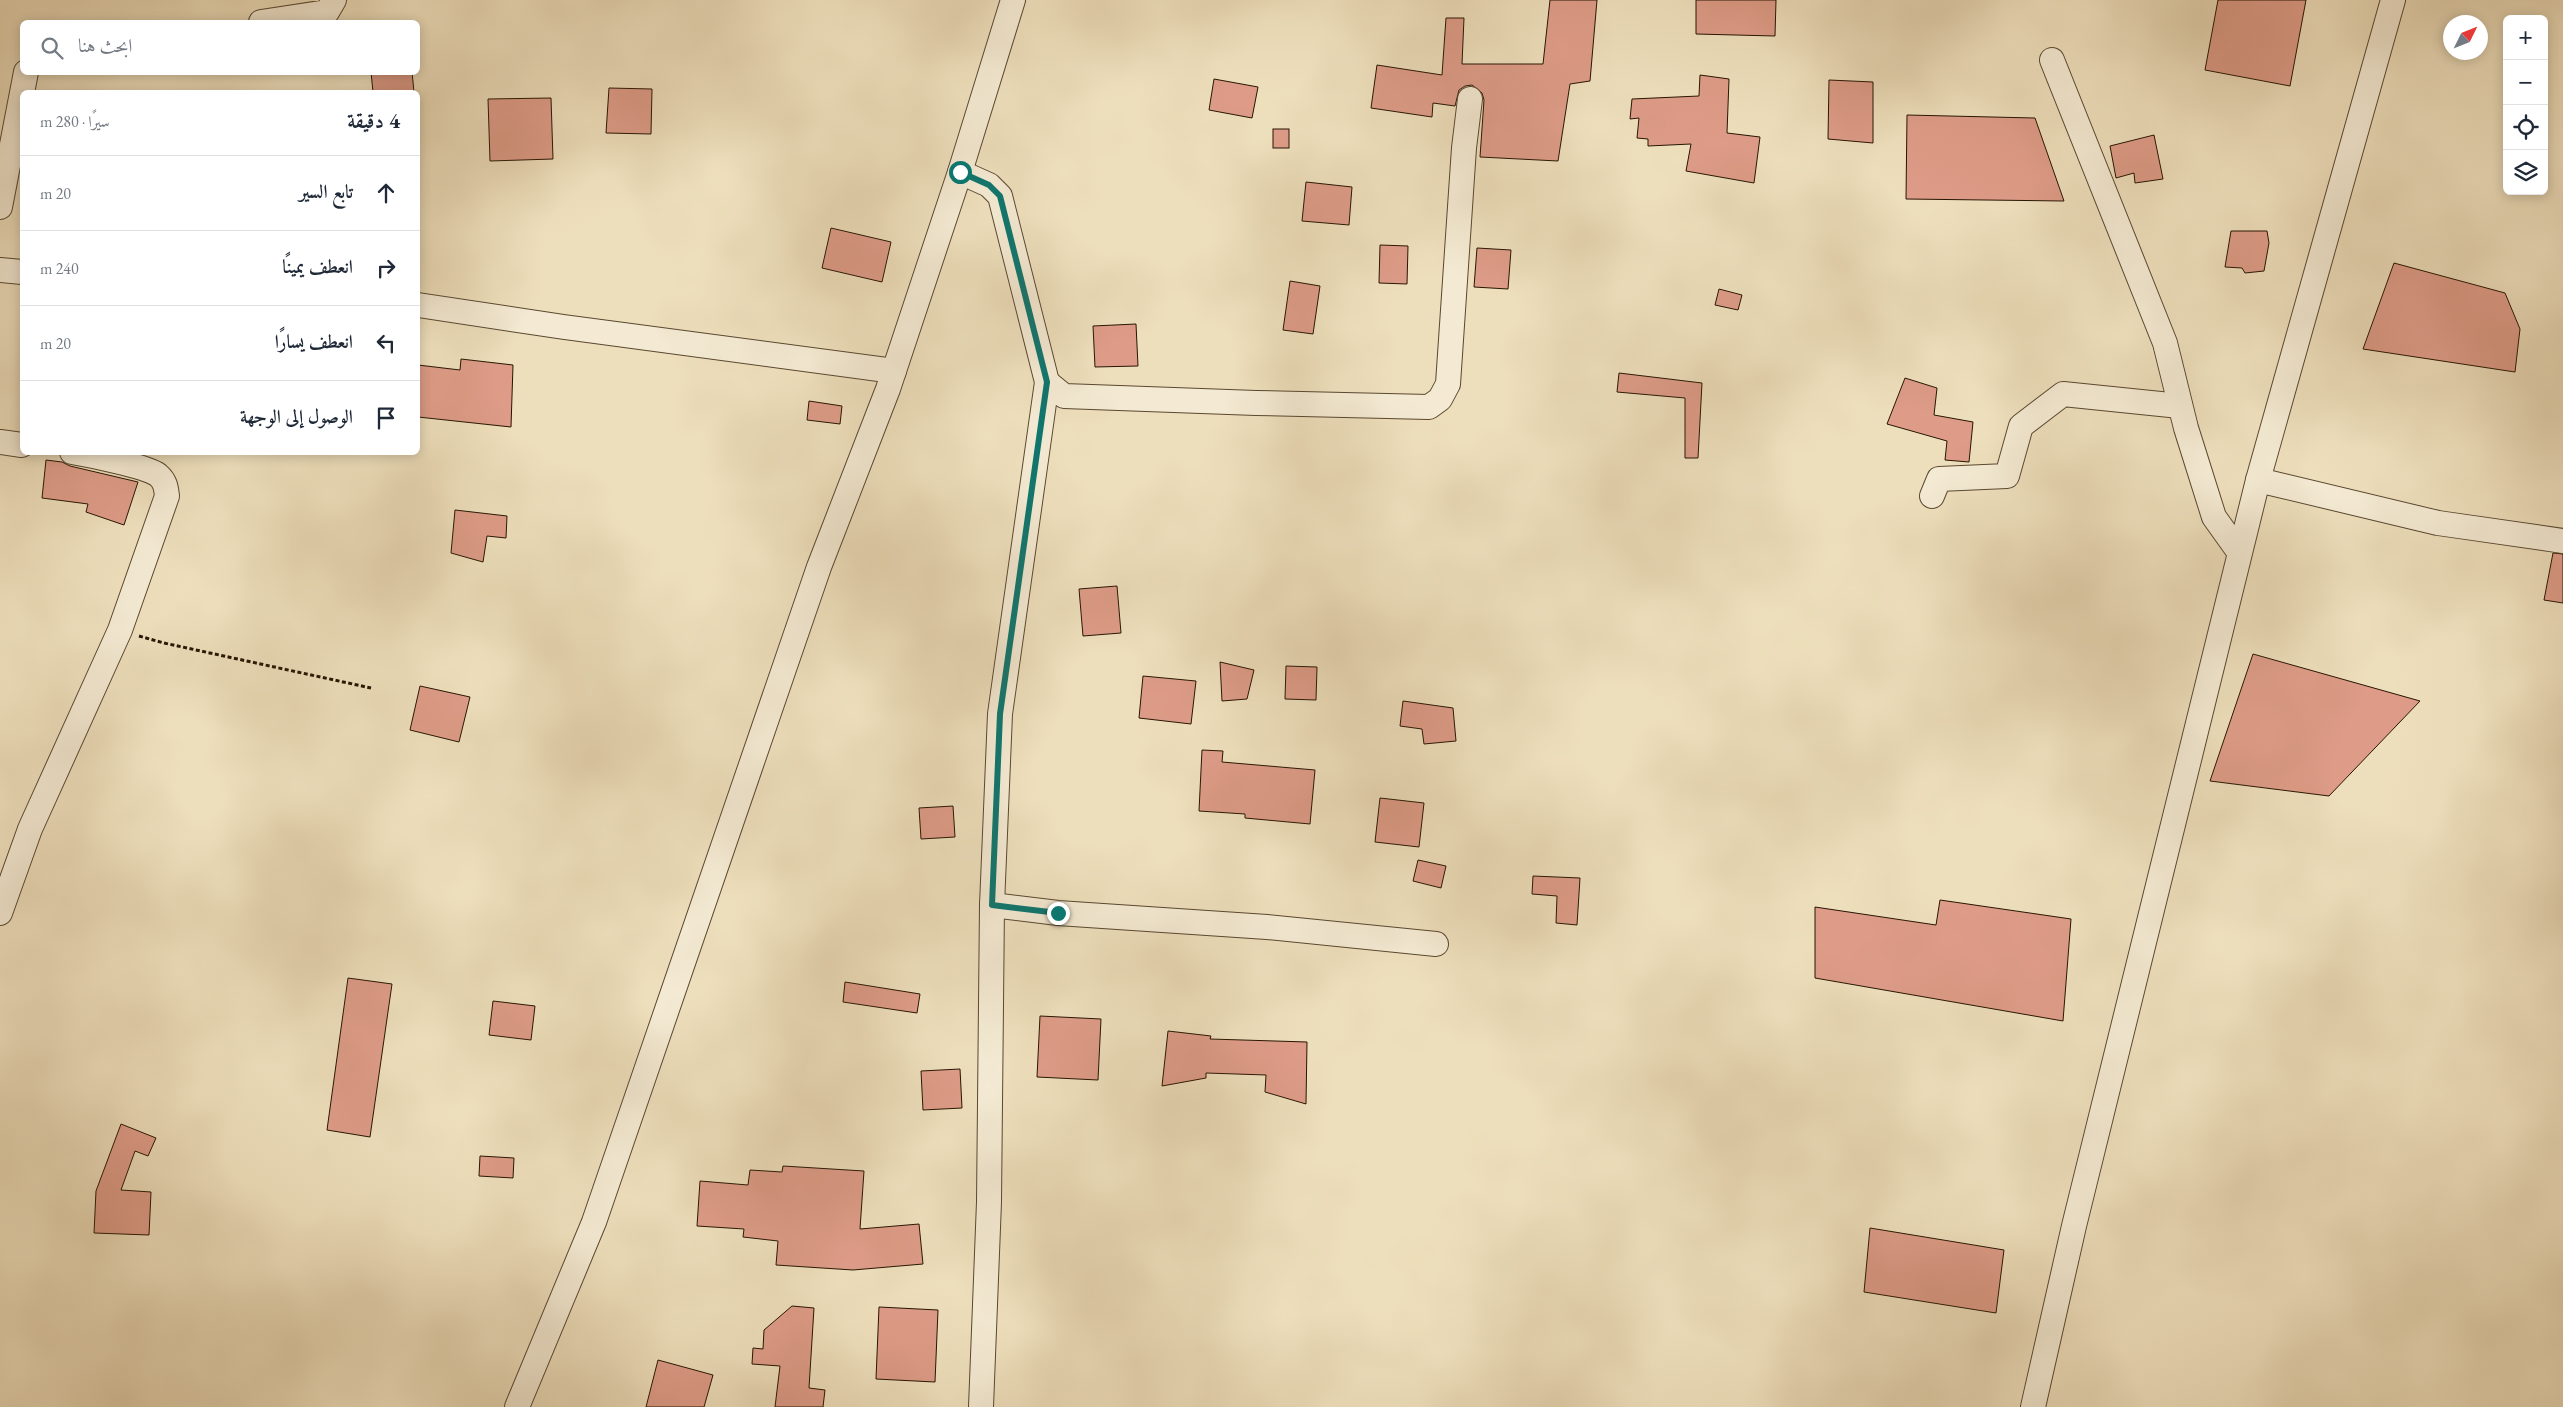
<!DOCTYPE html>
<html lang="ar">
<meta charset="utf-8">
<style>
body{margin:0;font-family:"EB Garamond",Amiri,serif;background:#f6f6f7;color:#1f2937;direction:rtl}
.controls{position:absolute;right:15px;top:15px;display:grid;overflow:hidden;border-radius:8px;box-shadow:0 2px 12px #0003}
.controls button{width:45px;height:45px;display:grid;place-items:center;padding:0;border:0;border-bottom:1px solid #e0e1e3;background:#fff;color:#1f2937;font:25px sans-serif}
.compass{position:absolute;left:2443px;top:15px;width:45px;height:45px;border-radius:50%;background:#fff;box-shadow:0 2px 12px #0003;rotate:47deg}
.stop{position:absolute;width:15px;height:15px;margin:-11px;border:4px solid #0f766e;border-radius:50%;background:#fff}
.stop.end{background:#0f766e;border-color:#fff;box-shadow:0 1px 5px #0008}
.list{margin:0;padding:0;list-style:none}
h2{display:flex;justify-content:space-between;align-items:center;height:65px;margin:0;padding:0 20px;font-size:21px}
h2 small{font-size:16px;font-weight:400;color:#747a83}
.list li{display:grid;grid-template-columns:32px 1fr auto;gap:15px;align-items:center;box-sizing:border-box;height:75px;padding:0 20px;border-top:1px solid #e0e1e3}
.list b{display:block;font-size:19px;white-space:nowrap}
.list em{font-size:16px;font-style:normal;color:#747a83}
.icon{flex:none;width:28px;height:28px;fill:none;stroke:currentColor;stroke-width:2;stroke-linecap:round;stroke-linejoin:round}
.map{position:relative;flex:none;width:2563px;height:1407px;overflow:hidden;direction:ltr}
.search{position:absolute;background:#fff;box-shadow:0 2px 12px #0003;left:20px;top:20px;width:400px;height:55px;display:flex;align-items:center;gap:12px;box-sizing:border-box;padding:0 18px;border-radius:8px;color:#747a83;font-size:19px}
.panel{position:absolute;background:#fff;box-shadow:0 2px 12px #0003;left:20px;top:90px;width:400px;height:365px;border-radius:8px;direction:rtl}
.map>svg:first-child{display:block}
</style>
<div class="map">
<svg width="2563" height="1407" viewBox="0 0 2563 1407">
<rect width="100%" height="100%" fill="#eedfbc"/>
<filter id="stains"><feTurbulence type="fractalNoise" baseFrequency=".004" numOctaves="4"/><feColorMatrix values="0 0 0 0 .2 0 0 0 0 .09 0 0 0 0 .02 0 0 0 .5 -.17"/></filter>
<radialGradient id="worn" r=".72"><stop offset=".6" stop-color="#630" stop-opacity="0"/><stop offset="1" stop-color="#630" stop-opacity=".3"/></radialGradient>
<g fill="#de9c88" stroke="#271502">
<polygon points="1550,0 1597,0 1590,81 1570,84 1558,161 1480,157 1484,100 1482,93 1472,85 1465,86 1459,90 1455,106 1433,103 1432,117 1371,108 1377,65 1442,75 1446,18 1464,18 1462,64 1543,64"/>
<polygon points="1696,0 1776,0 1775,36 1696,34"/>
<polygon points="2218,0 2306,0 2290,86 2205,70"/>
<polygon points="371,72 412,72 414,92 373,92"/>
<polygon points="1700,75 1729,79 1727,133 1760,137 1754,183 1686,171 1691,144 1648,146 1648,139 1637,138 1639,118 1630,119 1632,99 1699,96"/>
<polygon points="1214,79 1258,87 1252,118 1209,110"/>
<polygon points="1829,80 1873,82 1873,143 1828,139"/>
<polygon points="609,88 652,89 651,134 606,133"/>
<polygon points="551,98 553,159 490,161 488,99"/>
<polygon points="1907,115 2035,118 2064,201 1906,199"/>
<rect x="1273" y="129" width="16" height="19"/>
<polygon points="2154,135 2163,179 2135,183 2134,173 2116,178 2110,146"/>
<polygon points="1306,182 1352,187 1349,225 1302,221"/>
<polygon points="831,228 891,242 882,282 822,268"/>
<polygon points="2231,231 2267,231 2269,243 2264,271 2245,273 2242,268 2225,267"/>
<polygon points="1380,245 1408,246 1407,284 1379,283"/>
<polygon points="1477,248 1511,250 1508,289 1474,287"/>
<polygon points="2394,263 2505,293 2520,329 2515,372 2363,349"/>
<polygon points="1290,281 1320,286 1313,334 1283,330"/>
<polygon points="1719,289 1742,295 1738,310 1715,305"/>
<polygon points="1136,324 1138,366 1095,367 1093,326"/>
<polygon points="461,359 513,365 511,427 418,417 418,365 460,370"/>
<polygon points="1619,373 1702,383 1698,458 1685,458 1685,398 1617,392"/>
<polygon points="1905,378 1937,388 1934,415 1973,422 1969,462 1945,460 1947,441 1887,424"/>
<polygon points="809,401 842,406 840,424 807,420"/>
<polygon points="46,460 62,462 70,466 138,482 124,525 86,512 88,504 42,498"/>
<polygon points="455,510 507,516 506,538 487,536 483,562 451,553"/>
<polygon points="2553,553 2563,554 2563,603 2544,600"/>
<polygon points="1117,586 1121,633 1083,636 1079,589"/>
<polygon points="2253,654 2420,701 2329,796 2210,781"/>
<polygon points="1220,662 1254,670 1247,699 1222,701"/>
<polygon points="1286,666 1317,667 1316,700 1285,699"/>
<polygon points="1143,676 1196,681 1191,724 1139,718"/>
<polygon points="420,686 470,697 459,742 410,730"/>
<polygon points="1403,701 1453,708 1456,741 1424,744 1422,729 1400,726"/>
<polygon points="1202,750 1223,751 1222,762 1315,770 1310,824 1245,818 1245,814 1199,811"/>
<polygon points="1380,798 1424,803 1419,847 1375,842"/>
<polygon points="953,806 955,837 921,839 919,808"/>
<polygon points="1418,860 1446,866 1441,888 1413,881"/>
<polygon points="1533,876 1580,878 1577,925 1556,923 1557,896 1532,894"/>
<polygon points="1940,900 2071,919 2063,1021 1815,978 1815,907 1936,925"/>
<polygon points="348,978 392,984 370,1137 327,1130"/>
<polygon points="845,982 920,994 917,1013 843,1002"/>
<polygon points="493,1001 535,1006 531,1040 489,1035"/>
<polygon points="1040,1016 1101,1019 1098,1080 1037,1077"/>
<polygon points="1168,1031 1211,1036 1210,1039 1307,1042 1306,1104 1265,1092 1266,1075 1206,1073 1206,1078 1162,1086"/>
<polygon points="960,1069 962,1108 923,1110 921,1071"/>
<polygon points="121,1124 156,1138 148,1156 135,1151 121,1190 151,1192 149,1235 94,1233 96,1191"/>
<polygon points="480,1156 514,1158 513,1178 479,1176"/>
<polygon points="783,1166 864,1171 860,1229 919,1224 923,1264 853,1270 776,1265 778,1241 743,1237 744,1229 697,1226 700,1181 748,1185 750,1170 782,1172"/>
<polygon points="1870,1228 2004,1250 1996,1313 1864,1292"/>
<polygon points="792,1306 814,1308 809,1388 825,1390 823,1407 775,1407 780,1366 752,1364 753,1348 763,1349 764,1330"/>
<polygon points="879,1307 938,1310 935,1382 876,1379"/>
<polygon points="658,1360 713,1375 704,1407 646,1407"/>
</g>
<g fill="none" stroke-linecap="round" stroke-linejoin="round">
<g stroke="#594830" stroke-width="26">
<g id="minor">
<polyline points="261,22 327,12 334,0"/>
<polyline points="2052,60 2165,343 2186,428 2214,517 2239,552"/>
<polyline points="960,172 989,185 1000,196 1047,382 1000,714 992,905 989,1202 981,1407"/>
<polyline points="0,207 26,72"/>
<polyline points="0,270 22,272"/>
<polyline points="418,305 564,327 894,371"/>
<polyline points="1047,382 1064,396 1256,403 1429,407 1440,399 1448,384 1464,148 1470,99"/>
<polyline points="0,442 22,445"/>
<polyline points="2258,480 2438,523 2563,541"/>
<polyline points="1932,496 1939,479 2007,476 2021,426 2063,394 2180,406"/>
<polyline points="992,905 1058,913 1267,927 1436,944"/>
<path d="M 0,913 L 30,829 L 120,630 L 167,496 C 166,487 165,481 158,475 C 146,466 89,455 72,452"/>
<polyline points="517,1407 594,1222 819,567 888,389 960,172 1013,0"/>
<polyline points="2033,1407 2074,1226 2258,480 2393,0"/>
</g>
</g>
<polyline stroke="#271502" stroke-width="3" stroke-dasharray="4 2.5" stroke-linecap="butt" points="139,636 164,643 371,688"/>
<use href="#minor" stroke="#f4ead3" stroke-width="24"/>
</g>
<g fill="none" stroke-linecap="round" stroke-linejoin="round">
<polyline stroke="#0f766e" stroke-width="6" points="960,172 989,185 1000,196 1047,382 1000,714 992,905 1058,913"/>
</g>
<rect width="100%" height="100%" filter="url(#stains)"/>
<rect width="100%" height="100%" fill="url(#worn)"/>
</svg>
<div class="controls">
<button>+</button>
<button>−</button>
<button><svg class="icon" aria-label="locate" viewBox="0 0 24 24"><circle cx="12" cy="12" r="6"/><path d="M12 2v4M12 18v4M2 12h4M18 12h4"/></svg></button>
<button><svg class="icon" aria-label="layers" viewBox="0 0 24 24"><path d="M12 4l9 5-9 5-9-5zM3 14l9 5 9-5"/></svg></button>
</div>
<svg class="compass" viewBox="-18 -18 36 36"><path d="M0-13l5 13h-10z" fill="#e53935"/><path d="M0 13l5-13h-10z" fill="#747a83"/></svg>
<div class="stop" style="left:960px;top:172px"></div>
<div class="stop end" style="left:1058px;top:913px"></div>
<div class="search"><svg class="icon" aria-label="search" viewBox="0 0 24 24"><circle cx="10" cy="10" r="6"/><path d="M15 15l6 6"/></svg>ابحث هنا</div>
<section class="panel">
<h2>4 دقيقة<small>سيرًا · 280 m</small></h2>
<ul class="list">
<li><svg class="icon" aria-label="ahead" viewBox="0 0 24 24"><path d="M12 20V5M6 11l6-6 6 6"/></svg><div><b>تابع السير</b></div><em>20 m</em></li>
<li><svg class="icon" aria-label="right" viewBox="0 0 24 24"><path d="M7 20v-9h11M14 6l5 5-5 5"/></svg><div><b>انعطف يمينًا</b></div><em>240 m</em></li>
<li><svg class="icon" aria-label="left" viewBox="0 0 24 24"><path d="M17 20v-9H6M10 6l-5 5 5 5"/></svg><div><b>انعطف يسارًا</b></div><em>20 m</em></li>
<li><svg class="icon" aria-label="arrive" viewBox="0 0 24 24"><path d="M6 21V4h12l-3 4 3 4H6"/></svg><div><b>الوصول إلى الوجهة</b></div></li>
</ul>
</section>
</div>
